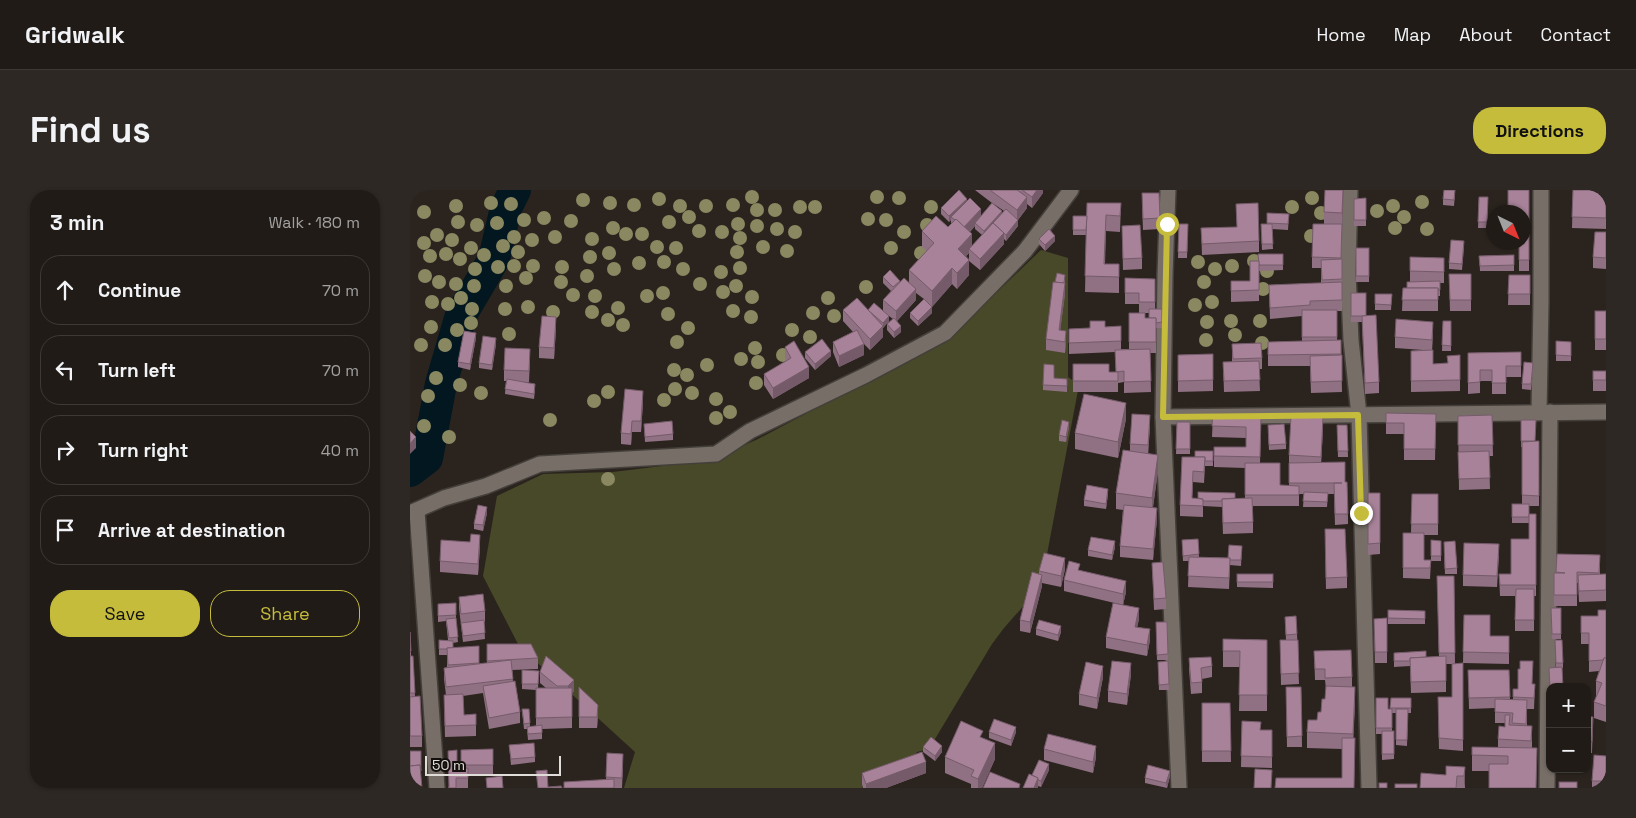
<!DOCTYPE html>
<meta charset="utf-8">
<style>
body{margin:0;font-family:"Space Grotesk",sans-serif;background:#2d2823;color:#f1f3f6}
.controls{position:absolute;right:15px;bottom:15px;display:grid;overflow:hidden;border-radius:10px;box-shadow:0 1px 4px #0004}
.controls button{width:45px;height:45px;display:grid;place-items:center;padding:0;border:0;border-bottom:1px solid #3d3935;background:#201b16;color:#f1f3f6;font:25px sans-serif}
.compass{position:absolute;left:1076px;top:15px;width:45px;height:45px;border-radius:50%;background:#201b16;box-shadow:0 1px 4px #0004;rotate:137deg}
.scale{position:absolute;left:15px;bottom:12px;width:136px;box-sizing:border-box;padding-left:5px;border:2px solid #e0dcd7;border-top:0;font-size:14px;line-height:18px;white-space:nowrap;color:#e0dcd7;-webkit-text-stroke:4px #110e0b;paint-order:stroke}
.stop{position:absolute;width:15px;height:15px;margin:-11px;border:4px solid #c6bc3c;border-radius:50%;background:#fff}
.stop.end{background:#c6bc3c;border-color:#fff;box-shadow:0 1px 5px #0008}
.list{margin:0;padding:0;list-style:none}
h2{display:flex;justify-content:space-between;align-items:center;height:65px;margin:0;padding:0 20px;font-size:21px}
h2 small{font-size:16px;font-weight:400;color:#a2a1a1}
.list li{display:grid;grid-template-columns:32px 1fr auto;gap:15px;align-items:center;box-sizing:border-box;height:70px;margin:0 10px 10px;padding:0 10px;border:1px solid #3d3935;border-radius:20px}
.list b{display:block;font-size:19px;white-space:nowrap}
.list em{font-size:16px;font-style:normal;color:#a2a1a1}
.actions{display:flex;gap:10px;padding:15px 20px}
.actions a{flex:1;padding:11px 0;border:1px solid #c6bc3c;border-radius:20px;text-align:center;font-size:18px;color:#c6bc3c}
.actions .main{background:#c6bc3c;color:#111}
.icon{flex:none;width:28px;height:28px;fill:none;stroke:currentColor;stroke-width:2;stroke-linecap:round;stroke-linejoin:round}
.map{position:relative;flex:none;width:1196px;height:598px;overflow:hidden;border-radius:20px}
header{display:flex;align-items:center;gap:30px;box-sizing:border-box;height:70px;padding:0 25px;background:#201b16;border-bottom:1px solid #3d3935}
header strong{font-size:24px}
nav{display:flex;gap:28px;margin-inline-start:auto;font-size:18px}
.intro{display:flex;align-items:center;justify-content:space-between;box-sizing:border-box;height:120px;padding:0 30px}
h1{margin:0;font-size:35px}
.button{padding:12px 22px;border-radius:20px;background:#c6bc3c;color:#111;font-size:18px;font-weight:700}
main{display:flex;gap:30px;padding:0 30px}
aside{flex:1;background:#201b16;border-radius:20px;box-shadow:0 1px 4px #0004}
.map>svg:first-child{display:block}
</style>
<header>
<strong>Gridwalk</strong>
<nav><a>Home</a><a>Map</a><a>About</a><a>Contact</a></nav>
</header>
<div class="intro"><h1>Find us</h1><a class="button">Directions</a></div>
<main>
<aside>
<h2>3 min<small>Walk · 180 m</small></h2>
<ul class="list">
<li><svg class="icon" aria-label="ahead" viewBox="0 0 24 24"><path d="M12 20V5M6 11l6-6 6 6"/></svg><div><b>Continue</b></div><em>70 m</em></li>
<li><svg class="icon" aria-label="left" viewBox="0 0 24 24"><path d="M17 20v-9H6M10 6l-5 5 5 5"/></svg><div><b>Turn left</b></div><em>70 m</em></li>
<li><svg class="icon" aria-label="right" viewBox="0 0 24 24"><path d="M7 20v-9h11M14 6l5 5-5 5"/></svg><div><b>Turn right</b></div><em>40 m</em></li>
<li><svg class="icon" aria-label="arrive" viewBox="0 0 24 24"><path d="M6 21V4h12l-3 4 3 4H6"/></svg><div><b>Arrive at destination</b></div></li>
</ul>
<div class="actions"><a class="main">Save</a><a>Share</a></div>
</aside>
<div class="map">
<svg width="1196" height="598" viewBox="0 0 1196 598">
<rect width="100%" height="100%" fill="#2b241e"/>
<polygon fill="#484928" points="631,60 658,68 658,187 669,195 631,396 594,438 582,454 519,559 507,562 501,571 458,584 452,598 214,598 225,562 109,456 73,386 87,306 133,284 203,282 301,270 348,249 540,147"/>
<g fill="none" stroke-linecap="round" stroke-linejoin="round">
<polyline stroke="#02171f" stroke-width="32" points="0,281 17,268 31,194 51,125 84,69 96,18 105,0"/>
<g stroke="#443f3a" stroke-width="18">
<g id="minor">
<polyline points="758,0 755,85 753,227 769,598"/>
<polyline points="940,0 938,82 941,150 949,225 959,598"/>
<polyline points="1129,222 1131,112 1131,0"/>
<polyline points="753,227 1196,222"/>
<polyline points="7,321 27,598"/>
<polyline points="0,323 34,308 76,296 130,274 306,264 340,241 456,185 535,143 615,61 661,0"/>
<polyline points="1137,598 1140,222"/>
</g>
</g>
<use href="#minor" stroke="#766e67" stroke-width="15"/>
</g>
<g fill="#898861">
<circle cx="342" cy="7" r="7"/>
<circle cx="467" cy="7" r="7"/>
<circle cx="489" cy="8" r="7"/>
<circle cx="902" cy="8" r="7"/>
<circle cx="249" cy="9" r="7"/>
<circle cx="173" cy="10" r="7"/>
<circle cx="1012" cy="12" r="7"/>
<circle cx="81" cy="13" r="7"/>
<circle cx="200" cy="13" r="7"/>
<circle cx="101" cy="14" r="7"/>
<circle cx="224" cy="15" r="7"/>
<circle cx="323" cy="15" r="7"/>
<circle cx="46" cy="16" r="7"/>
<circle cx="270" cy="16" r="7"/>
<circle cx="296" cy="16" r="7"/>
<circle cx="983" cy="16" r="7"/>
<circle cx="390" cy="17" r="7"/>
<circle cx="405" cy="17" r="7"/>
<circle cx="521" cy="17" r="7"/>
<circle cx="882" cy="17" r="7"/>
<circle cx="347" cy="20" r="7"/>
<circle cx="365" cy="20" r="7"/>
<circle cx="967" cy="21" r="7"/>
<circle cx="14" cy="22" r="7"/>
<circle cx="911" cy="23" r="7"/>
<circle cx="279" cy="27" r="7"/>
<circle cx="994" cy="27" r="7"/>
<circle cx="134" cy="28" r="7"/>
<circle cx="458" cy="29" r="7"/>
<circle cx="114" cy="30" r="7"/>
<circle cx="476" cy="30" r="7"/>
<circle cx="161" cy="31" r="7"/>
<circle cx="48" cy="32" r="7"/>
<circle cx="259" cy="32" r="7"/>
<circle cx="87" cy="33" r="7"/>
<circle cx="328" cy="34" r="7"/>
<circle cx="67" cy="35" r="7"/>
<circle cx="517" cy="35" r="7"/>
<circle cx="347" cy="36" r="7"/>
<circle cx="203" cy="38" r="7"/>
<circle cx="985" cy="38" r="7"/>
<circle cx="367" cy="39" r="7"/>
<circle cx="1017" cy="39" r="7"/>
<circle cx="289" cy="41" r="7"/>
<circle cx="312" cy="42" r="7"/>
<circle cx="385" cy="42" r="7"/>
<circle cx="494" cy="42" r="7"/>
<circle cx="216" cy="44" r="7"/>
<circle cx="232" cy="44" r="7"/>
<circle cx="27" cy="45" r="7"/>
<circle cx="901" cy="46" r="7"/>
<circle cx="104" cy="47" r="7"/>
<circle cx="145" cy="47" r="7"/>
<circle cx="330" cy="48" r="7"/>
<circle cx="182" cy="49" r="7"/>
<circle cx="42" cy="50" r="7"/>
<circle cx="122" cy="50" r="7"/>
<circle cx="14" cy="53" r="7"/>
<circle cx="93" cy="56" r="7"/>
<circle cx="247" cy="57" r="7"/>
<circle cx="353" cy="57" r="7"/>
<circle cx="61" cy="58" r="7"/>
<circle cx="266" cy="58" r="7"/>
<circle cx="481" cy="58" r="7"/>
<circle cx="377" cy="61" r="7"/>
<circle cx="108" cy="62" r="7"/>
<circle cx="327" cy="62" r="7"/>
<circle cx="199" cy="63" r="7"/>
<circle cx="511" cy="63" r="7"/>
<circle cx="36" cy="64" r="7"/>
<circle cx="74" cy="65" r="7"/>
<circle cx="20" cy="66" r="7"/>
<circle cx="180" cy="67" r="7"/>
<circle cx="50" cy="69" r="7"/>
<circle cx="844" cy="71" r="7"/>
<circle cx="254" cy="72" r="7"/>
<circle cx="788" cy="72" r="7"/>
<circle cx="229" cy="73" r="7"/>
<circle cx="104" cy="76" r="7"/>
<circle cx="123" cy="76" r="7"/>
<circle cx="822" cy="76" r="7"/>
<circle cx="88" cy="77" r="7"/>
<circle cx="152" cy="77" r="7"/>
<circle cx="330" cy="78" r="7"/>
<circle cx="65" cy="79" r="7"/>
<circle cx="204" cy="79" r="7"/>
<circle cx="273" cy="79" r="7"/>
<circle cx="805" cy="79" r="7"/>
<circle cx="857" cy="81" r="7"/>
<circle cx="311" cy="82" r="7"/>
<circle cx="15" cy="86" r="7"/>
<circle cx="177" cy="86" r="7"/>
<circle cx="116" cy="88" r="7"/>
<circle cx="29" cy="92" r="7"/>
<circle cx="151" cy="92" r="7"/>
<circle cx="794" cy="92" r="7"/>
<circle cx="46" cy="94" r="7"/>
<circle cx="290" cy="94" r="7"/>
<circle cx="64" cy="96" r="7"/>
<circle cx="96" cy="96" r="7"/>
<circle cx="326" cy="96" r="7"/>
<circle cx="456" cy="97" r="7"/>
<circle cx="853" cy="99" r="7"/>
<circle cx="313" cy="102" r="7"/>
<circle cx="253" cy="103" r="7"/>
<circle cx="163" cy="105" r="7"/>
<circle cx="185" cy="106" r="7"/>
<circle cx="237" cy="106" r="7"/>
<circle cx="342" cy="107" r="7"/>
<circle cx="51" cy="108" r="7"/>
<circle cx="418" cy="108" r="7"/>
<circle cx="22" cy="112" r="7"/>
<circle cx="802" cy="112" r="7"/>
<circle cx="38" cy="114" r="7"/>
<circle cx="785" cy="115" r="7"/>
<circle cx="118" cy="117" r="7"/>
<circle cx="208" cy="118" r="7"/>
<circle cx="62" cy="119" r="7"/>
<circle cx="95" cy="119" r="7"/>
<circle cx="323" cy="121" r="7"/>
<circle cx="143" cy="122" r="7"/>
<circle cx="182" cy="122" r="7"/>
<circle cx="403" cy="123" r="7"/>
<circle cx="258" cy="124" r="7"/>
<circle cx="424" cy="126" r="7"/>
<circle cx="341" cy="127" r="7"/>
<circle cx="198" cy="130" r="7"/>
<circle cx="821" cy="131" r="7"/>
<circle cx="850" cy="131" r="7"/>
<circle cx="797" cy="132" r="7"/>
<circle cx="61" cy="133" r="7"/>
<circle cx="213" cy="135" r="7"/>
<circle cx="21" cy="137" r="7"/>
<circle cx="278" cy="138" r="7"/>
<circle cx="47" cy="140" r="7"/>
<circle cx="382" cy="140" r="7"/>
<circle cx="99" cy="144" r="7"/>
<circle cx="825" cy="145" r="7"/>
<circle cx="400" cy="147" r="7"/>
<circle cx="796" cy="150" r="7"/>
<circle cx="267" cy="152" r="7"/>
<circle cx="852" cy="153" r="7"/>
<circle cx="11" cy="155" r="7"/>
<circle cx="35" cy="155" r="7"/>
<circle cx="345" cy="158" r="7"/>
<circle cx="373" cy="165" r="7"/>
<circle cx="331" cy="169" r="7"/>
<circle cx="348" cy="172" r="7"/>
<circle cx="297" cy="175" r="7"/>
<circle cx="264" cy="180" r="7"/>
<circle cx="277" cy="185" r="7"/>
<circle cx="26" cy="188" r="7"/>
<circle cx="346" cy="193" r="7"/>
<circle cx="50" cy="195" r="7"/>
<circle cx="265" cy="199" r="7"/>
<circle cx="198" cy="202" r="7"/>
<circle cx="71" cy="203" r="7"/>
<circle cx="282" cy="203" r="7"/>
<circle cx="18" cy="206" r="7"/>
<circle cx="306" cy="209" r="7"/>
<circle cx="254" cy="210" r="7"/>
<circle cx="184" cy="211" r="7"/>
<circle cx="320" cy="222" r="7"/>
<circle cx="306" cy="228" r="7"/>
<circle cx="140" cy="230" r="7"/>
<circle cx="14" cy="236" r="7"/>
<circle cx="39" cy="247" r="7"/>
<circle cx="198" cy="289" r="7"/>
</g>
<g fill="#907083" fill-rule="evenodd">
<path d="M 565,0 L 633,0 L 633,3 L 622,18 L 617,14 L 617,18 L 608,30 L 608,36 L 596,51 L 594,49 L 594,54 L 570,80 L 559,71 L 559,85 L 547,99 L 542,94 L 522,117 L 515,111 L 522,123 L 508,136 L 500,128 L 500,123 L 514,109 L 506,103 L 506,110 L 487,131 L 491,142 L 484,148 L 477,140 L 477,134 L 483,129 L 479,126 L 479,131 L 473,138 L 473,147 L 460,160 L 454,154 L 454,165 L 429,177 L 423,162 L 423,152 L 443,142 L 433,131 L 433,120 L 473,121 L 473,110 L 481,101 L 473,93 L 473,87 L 490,92 L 499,93 L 499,80 L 517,61 L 512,57 L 512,41 L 538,37 L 541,34 L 541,30 L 539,32 L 531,24 L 531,18 L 557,11 L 571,26 L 582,13 ZM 584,14 L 594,21 L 592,24 ZM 565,36 L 565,39 L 572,45 L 562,56 L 560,42 ZM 559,63 L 559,69 L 556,66 Z"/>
<polygon points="934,0 932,34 931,69 932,89 932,121 927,121 927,150 931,150 932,202 901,203 900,176 858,176 858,152 892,151 892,126 860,129 859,95 911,93 911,78 902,78 902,67 914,34 914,22"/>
<polygon points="1119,0 1119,81 1109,81 1109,52"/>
<polygon points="1163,0 1196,0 1196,39 1162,38"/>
<polygon points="749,3 750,39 733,40 732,14"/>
<polygon points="1045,4 1044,16 1033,15 1033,9"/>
<polygon points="1069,7 1078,7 1077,38 1068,38"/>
<polygon points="956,8 956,36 944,36 944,9"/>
<polygon points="677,13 711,13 710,42 696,41 695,74 709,74 709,103 675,102"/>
<polygon points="826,14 849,51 849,62 792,65 791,38 827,37"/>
<polygon points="857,23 879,24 878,40 862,39 863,59 852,60 851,40 857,34"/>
<polygon points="663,26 677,26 676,45 663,45"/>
<polygon points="769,34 778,34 777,68 768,68"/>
<polygon points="712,36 732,68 732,79 713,80"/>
<polygon points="1196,42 1196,79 1183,78 1183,67"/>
<polygon points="629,49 645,51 635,61 629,54"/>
<polygon points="1054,57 1052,80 1039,79 1039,73"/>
<rect x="946" y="58" width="13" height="34"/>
<polygon points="873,64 873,80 849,81 849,111 821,112 821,91 840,91 848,71"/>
<polygon points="1104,65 1104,81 1070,81 1069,66"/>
<polygon points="1000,67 1034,68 1034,93 1030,93 1030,106 1028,106 1028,121 992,121 993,98 997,98 1000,92"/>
<polygon points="1039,84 1061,84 1061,121 1040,121"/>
<polygon points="1099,85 1120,85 1120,115 1098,115"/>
<polygon points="715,88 745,89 745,119 752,119 752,138 746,138 746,163 740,163 741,202 714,203 714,192 708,193 708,202 663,202 663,174 699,182 706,182 705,162 659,164 659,139 711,136 711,159 719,159 719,123 735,128 739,128 739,123 729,123 729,114 715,114"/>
<polygon points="655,90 655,104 650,140 656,152 655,163 636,160 636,149 645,92"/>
<polygon points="941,103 956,126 969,192 969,203 955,204 952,132 941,132"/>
<polygon points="965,104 982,104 981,120 965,120"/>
<rect x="1185" y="121" width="11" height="39"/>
<polygon points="1033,131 1041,131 1041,161 1032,161"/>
<polygon points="146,138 144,169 129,168 129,157"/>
<polygon points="1023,143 1022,160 1023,174 1037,173 1050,165 1050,201 1001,202 1001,161 1013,160 985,158 985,147"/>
<polygon points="66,148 60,180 48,177 48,172"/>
<polygon points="1146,151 1161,152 1161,171 1146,171"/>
<polygon points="86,154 82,180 69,178 69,173"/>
<polygon points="822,154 852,168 852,179 849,179 850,201 814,202 813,172 822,172"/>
<polygon points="375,157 399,188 363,209 354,195 354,184 377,171 375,168"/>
<polygon points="395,162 421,166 405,180 395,168"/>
<polygon points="1111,162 1111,187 1096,187 1096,204 1082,204 1082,191 1070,191 1070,203 1058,204 1058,163"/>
<polygon points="803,164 803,201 768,202 768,165"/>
<polygon points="120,170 119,192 112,192 125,200 124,209 95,204 96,191 94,191 94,180"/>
<polygon points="1123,178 1121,200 1112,199 1112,194"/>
<rect x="1183" y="181" width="13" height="20"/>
<polygon points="657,194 657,202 633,200 633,195"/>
<polygon points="233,212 231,242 222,242 221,255 211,254 211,243"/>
<polygon points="976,223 1026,224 1025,270 994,270 994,244 976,244"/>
<polygon points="803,224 851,225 850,273 870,295 879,296 879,265 913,238 911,272 935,292 938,324 938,334 925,335 924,304 918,304 917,317 893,317 894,304 889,304 889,316 843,316 843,343 813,344 812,317 793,316 793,327 770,326 770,315 785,267 803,261 803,276 795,276 794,293 783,292 782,308 835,308 835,278 804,277 804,257 836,257 836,248 802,247"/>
<polygon points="1082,225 1083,266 1079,266 1080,299 1049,300 1048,226"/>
<polygon points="716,229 708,268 665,259 665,243"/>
<polygon points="1111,230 1125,251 1129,251 1129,316 1119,316 1119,324 1126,324 1126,406 1124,406 1124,441 1105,441 1105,406 1090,406 1089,384 1101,384 1119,349 1119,333 1102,333 1102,314 1112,314 1112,257 1111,257"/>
<polygon points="767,232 780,232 780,264 766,264"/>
<polygon points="234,234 263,244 263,250 235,252"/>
<polygon points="937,235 938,267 928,267 927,241"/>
<polygon points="740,236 738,264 748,281 743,317 747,329 743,370 710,367 710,356 713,320 706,319 706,303 720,261 720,254"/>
<polygon points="659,237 656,252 649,251 649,245"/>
<polygon points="858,241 876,254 876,259 859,260"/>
<polygon points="958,303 970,303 970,364 958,365"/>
<polygon points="698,304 696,319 674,316 674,310"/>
<polygon points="1002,304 1028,304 1028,345 1014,345 1014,370 1021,370 1020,389 993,388 993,343 1001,343"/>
<polygon points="77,323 73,341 64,339 64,334"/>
<polygon points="788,349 789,367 818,368 832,356 831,376 820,375 819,399 778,397 779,371 773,371 772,350"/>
<polygon points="915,350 937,387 937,398 916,399"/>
<polygon points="1021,350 1031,351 1031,371 1021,371"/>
<polygon points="70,356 68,385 30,382 30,371"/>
<polygon points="705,357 702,370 678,366 678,360"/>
<polygon points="1034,358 1047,378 1047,384 1035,384"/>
<polygon points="1147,364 1190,365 1190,385 1196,384 1196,411 1169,412 1168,393 1167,393 1167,416 1144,416 1144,383 1146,383"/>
<polygon points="1089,365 1087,397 1053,396 1053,385"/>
<polygon points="742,373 756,408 756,419 744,420"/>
<polygon points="655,379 651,397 632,393 632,396 620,443 610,441 610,430 629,384 629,381"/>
<polygon points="670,380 716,402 713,415 654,401 654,390"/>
<polygon points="827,384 863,384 863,398 827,397"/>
<polygon points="1027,386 1044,386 1045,474 1053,473 1053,561 1029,559 1028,518 1042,507 1042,474 1036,474 1036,502 1001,503 1000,476 984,477 984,463 1016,467 1029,467"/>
<polygon points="49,407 75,421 75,432 74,432 75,449 53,452 49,418"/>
<polygon points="28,414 46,425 46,431 48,452 43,453 43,458 69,456 69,474 77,473 77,454 128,468 128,479 102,480 103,491 110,522 110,533 79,539 73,503 53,506 54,525 66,524 66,546 35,547 34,505 36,505 34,489 34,478 37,478 37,465 29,465 29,450 38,450 36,431 28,432"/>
<polygon points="1141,418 1151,418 1151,449 1142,449"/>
<polygon points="978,420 1015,421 1015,434 978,434"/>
<polygon points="1196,420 1196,532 1184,528 1184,512 1186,507 1186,491 1189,481 1179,482 1179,454 1171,454 1171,426 1188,426"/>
<polygon points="1054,425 1080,446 1099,446 1099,474 1053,473"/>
<polygon points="977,428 977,473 965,473 964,429"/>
<polygon points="729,429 727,437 740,450 737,466 696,458 696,447"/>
<polygon points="746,432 757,432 758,470 747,470"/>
<polygon points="875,432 887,444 889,494 871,495 870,450 876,450"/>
<polygon points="626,439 651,442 648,451 626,445"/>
<polygon points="0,442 1,466 3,466 5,506 12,546 12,557 0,557"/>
<polygon points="813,449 857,450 857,521 829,521 830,477 813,477"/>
<polygon points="1145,450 1153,473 1153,478 1146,477"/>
<polygon points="904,461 942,487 942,497 945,513 943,548 932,588 932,559 897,558 897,542 907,530 911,522 915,509 916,499 915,490 905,490"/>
<polygon points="136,466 164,501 162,503 162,538 132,539 132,549 118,550 117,539 114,539 112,519 119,519 120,536 126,536 126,500 112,499 112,480 129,481 128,498 136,498 130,493 130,482"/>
<polygon points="779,468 802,476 802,487 792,489 792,503 781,504 779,479"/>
<polygon points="758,471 759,500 749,500 748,472"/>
<polygon points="1058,480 1099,480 1100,510 1103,510 1103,499 1108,499 1125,494 1124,519 1117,519 1117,536 1122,547 1122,558 1126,598 1079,581 1062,581 1062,557 1088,557 1088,549 1095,537 1095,533 1085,533 1085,518 1059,519"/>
<polygon points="721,484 717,515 698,512 698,501"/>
<polygon points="693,487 687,519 669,515 669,504"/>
<polygon points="169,497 188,526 187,538 169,538"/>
<polygon points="876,497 891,497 892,557 877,557"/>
<polygon points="966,508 978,519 980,519 981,508 1001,508 1001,523 998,523 997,556 986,555 986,523 982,523 982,541 984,541 984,569 972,570 972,544 966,544"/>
<polygon points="792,513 820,513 821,572 792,572"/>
<polygon points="1177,526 1183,537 1182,563 1177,563"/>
<polygon points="832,531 851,540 862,540 862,578 831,577"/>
<polygon points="579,542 606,542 601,556 579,548"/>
<polygon points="573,548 585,569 572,598 561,598 561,594 535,583 535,567"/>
<polygon points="99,555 125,567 125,572 101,575"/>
<polygon points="513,557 532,562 525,571 513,562"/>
<polygon points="83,559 83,586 58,586 58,598 38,598 47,579 51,579 51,560"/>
<polygon points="634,559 686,567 683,583 634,570"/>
<polygon points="197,563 213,575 212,598 154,598 196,590"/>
<polygon points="1196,566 1196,598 1182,598 1182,591"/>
<polygon points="1055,577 1055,598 1010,598 1036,585"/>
<polygon points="639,580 631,597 628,596 628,598 622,585"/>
<polygon points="452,583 516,583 476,598 453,598 452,594"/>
<polygon points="760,586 757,598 735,593 735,588"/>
</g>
<g fill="#755b6a">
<polygon points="627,0 633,0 633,3 622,18 622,7"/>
<polygon points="933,0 934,0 932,39 932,23"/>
<polygon points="617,7 617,18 607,31 607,20"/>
<polygon points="557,9 557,14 541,27 541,30 539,32 539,26"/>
<polygon points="571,19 571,30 565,33 565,36 553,49 553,38"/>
<polygon points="592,21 592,26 574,47 574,41"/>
<polygon points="608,30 608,36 596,51 596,45"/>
<polygon points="594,43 594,54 570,80 570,69"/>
<polygon points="562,44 562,59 559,59 559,63 548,75 548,59"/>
<polygon points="645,46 645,51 635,61 635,55"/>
<polygon points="559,70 559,85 547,99 547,83"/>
<polygon points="542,78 542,94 522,117 522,101"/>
<polygon points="655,93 655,104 649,151 649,140"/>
<polygon points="506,99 506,110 486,132 486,121"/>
<polygon points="522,117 522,123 508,136 508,131"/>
<polygon points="479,126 479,131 473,138 473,147 460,160 460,149 473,137 473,133"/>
<polygon points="146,127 146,138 144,169 144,158"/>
<polygon points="1023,132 1023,143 1022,161 1022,150"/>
<polygon points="491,136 491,142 484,148 484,142"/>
<polygon points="656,141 656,152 655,163 655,152"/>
<polygon points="66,143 66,148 60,180 60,174"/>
<polygon points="86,148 86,154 82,180 82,175"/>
<polygon points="454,154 454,165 429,177 429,166"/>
<polygon points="421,161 421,166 405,180 405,174"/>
<polygon points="399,177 399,188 363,209 363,198"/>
<polygon points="233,201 233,212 231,242 231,231"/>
<polygon points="716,213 716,229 708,268 708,252"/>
<polygon points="740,225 740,236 738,266 738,255"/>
<polygon points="913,227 913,238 911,278 911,267"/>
<polygon points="222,231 222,242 221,255 221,244"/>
<polygon points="659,232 659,237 656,252 656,247"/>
<polygon points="6,247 6,258 0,264 0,254"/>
<polygon points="748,265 748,281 742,324 742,308"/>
<polygon points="698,299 698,304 696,319 696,314"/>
<polygon points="77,317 77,323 73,341 73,335"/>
<polygon points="747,318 747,329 743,370 743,359"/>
<polygon points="70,345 70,356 68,385 68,374"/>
<polygon points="705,351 705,357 702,370 702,365"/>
<polygon points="655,368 655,379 651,397 651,386"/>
<polygon points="632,385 632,396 620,443 620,432"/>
<polygon points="716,391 716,402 713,415 713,404"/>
<polygon points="729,418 729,429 725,448 725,437"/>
<polygon points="651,436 651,442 648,451 648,445"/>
<polygon points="740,439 740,450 737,466 737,455"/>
<polygon points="721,473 721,484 717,515 717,504"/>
<polygon points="693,476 693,487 687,519 687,508"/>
<polygon points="164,490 164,501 158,507 158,496"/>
<polygon points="945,497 945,513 943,560 943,544"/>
<polygon points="188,515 188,526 187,538 187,527"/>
<polygon points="606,537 606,542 601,556 601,550"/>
<polygon points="585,553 585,569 572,598 568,598 568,589"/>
<polygon points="532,556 532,562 525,571 525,566"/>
<polygon points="686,556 686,567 683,583 683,572"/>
<polygon points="516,572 516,583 476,598 456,598 456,594"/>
<polygon points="639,574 639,580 631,597 631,591"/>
<polygon points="1055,577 1055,593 1054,598 1054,586"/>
<polygon points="760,581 760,586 757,598 756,593"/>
<polygon points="628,588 628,598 624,598"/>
</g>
<g fill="#a78298" stroke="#755b6a">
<polygon points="549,0 557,9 539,26 531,18"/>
<polygon points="580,0 607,0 617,7 607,20"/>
<polygon points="612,0 627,0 622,7"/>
<polygon points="915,0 933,0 932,23 914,22"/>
<polygon points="1034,0 1045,0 1044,10 1033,9"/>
<polygon points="1098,0 1119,0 1119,70 1109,70 1109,52 1114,52 1114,22 1098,22"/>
<polygon points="1163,0 1196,0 1196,28 1162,27"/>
<polygon points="732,3 749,3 750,28 733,29"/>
<polygon points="1069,7 1078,7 1077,32 1068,32"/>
<polygon points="560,8 571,19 554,37 546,29 545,30 541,27"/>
<polygon points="956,8 956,30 944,30 944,9"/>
<polygon points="582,13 592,21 574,41 565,33"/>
<polygon points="677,13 711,13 710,26 696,25 694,74 709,74 709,87 675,86"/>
<polygon points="848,13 849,51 792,54 791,38 827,37 826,14"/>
<polygon points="596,19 608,30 596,45 583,33"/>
<polygon points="857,23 879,24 878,34 857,33"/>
<polygon points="526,26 538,37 546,29 562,44 548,59 559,70 547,83 542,78 522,101 499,80 524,53 512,41"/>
<polygon points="663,26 677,26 676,40 663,40"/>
<polygon points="583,33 594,43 570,69 559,59"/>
<polygon points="769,34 778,34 777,62 768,62"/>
<polygon points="851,34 862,34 863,54 852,54"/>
<polygon points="903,34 932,34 931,68 902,67"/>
<polygon points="730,35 732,68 713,69 712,36"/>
<polygon points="639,39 645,46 635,55 629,49"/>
<polygon points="1185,42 1196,42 1196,68 1183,67"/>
<polygon points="1041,50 1054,51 1052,74 1039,73"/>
<rect x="946" y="58" width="13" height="28"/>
<polygon points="848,64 873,64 873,75 849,75"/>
<polygon points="1104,65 1104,75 1070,76 1069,66"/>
<polygon points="1000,67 1034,68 1034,82 1000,81"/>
<polygon points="932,69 932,89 912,90 911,70"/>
<polygon points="840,71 849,71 849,100 821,101 821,91 840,91"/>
<polygon points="480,80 490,91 483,97 473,87"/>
<polygon points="647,83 655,85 654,93 645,92"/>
<polygon points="1039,84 1061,84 1061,110 1040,110"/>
<polygon points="1099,85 1120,85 1120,104 1098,104"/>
<polygon points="494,88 506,99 486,121 473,110"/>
<polygon points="715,88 745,89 745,112 729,112 729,103 715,103"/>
<polygon points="1030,91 1030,100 1028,100 1028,98 997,98 997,92"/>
<polygon points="643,92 655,93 649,140 656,141 655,152 636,149"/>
<polygon points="932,92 932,110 900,111 900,115 860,118 859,95"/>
<polygon points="993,98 1028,98 1028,110 992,110"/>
<rect x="941" y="103" width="15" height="23"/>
<polygon points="965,104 982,104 981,115 965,114"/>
<polygon points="447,108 473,136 460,149 433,120"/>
<polygon points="514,109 522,117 508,131 500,123"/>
<polygon points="464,113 479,126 473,133 458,120"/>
<polygon points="739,119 752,119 752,132 746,133 746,128 739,128"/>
<rect x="892" y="120" width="35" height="27"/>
<rect x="1185" y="121" width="11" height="28"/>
<polygon points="719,123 735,123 735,128 746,128 746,152 719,152"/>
<polygon points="966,125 969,192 955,193 952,126"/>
<polygon points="132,126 146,127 144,158 129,157"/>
<polygon points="484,128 491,136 484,142 477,134"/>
<polygon points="986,129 1023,132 1022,150 985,147"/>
<polygon points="680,131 695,131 695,137 711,136 711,151 659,153 659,139 680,138"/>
<polygon points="1033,131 1041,131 1041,156 1032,155"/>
<polygon points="447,140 454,154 429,166 423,152"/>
<polygon points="54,141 66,143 60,174 48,172"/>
<polygon points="73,146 86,148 82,175 69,173"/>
<polygon points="412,149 421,161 405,174 395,162"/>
<polygon points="931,150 931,164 858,165 858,152"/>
<polygon points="384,151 399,177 363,198 354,184 381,168 375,157"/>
<polygon points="1146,151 1161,152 1161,166 1146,165"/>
<polygon points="851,153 852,168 823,169 822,154"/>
<polygon points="95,158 120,159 119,181 94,180"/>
<polygon points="740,159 741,191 714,192 714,181 706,182 705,160"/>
<polygon points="1023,160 1023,174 1038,173 1037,166 1050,165 1050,190 1001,191 1001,161"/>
<polygon points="1111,162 1111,176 1096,176 1096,193 1082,193 1082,180 1070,180 1070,192 1058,193 1058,163"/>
<polygon points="803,164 803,190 768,191 768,165"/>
<polygon points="932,165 932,191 901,192 900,166"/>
<polygon points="849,171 850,190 814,191 813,172"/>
<polygon points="1114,172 1123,173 1121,194 1112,194"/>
<polygon points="634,174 644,175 644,188 657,189 657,196 633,195"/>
<polygon points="663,174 699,174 699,182 708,182 708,191 663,191"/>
<rect x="1183" y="181" width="13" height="9"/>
<polygon points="97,189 125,194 124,204 95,199"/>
<polygon points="215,199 233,201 231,231 222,231 221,244 211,243"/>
<polygon points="674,204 716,213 708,252 665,243"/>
<polygon points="976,223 1026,224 1025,259 994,259 994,233 976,233"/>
<polygon points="722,224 740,225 738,255 720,254"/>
<polygon points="803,224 851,225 850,267 804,266 804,257 836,257 836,237 802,236"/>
<polygon points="881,225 913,227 911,267 879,265"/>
<polygon points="1082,225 1083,255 1048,255 1048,226"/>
<polygon points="652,230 659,232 656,247 649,245"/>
<polygon points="1111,230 1126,230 1125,251 1111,251"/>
<polygon points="262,231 263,244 235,247 234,234"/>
<polygon points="767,232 780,232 780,259 766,259"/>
<polygon points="874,234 876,254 859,255 858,235"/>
<polygon points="927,235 937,235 938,261 928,261"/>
<polygon points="0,241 6,247 0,254"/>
<polygon points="1129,251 1129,306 1112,305 1112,252"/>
<polygon points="713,260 748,265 742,308 706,303"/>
<polygon points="785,261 803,261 803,271 795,271 795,267 785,267"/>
<polygon points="1079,261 1080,288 1049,289 1048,262"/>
<polygon points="772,267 795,267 794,282 783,281 782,308 793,309 793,316 770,315"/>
<polygon points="935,272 935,292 937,292 938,324 925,324 924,293 932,293 879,293 879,273"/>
<polygon points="835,273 870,273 870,295 889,296 889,305 835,305"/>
<polygon points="677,295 698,299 696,314 674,310"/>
<polygon points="788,302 825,303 825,308 812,309 812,311 793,311 793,309 788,308"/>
<polygon points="894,302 918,303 917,312 893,311"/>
<polygon points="958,303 970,303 970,353 958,354"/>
<polygon points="1002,304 1028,304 1028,334 1001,334"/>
<polygon points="842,308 843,332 813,333 812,309"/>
<rect x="1102" y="314" width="17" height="13"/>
<polygon points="68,315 77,317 73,335 64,334"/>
<polygon points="714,315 747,318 743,359 710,356"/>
<polygon points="1119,324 1126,324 1126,395 1090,395 1089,384 1101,384 1101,349 1119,349"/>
<polygon points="915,339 935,339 937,387 916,388"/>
<polygon points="993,343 1014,343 1014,370 1021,370 1020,378 993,378"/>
<polygon points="61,344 70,345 68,374 30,371 31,350 60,352"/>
<polygon points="681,347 705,351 702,365 678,360"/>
<polygon points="788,349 789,364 773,366 772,350"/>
<polygon points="1021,350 1031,351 1031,366 1021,366"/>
<polygon points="1045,351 1047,378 1035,379 1034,352"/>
<polygon points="1054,353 1089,354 1087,386 1053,385"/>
<polygon points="819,355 832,356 831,370 820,370 820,368 818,368"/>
<polygon points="634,363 655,368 651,386 629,381"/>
<polygon points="1147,364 1190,365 1189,383 1167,382 1167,405 1144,405 1144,383 1155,383 1146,382"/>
<polygon points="779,367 820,368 819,388 778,386"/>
<polygon points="659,371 670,374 668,380 716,391 713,404 654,390"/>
<polygon points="753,372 756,408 744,409 742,373"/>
<polygon points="622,382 632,385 620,432 610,430"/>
<rect x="827" y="384" width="36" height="8"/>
<polygon points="1196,384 1196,400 1169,401 1168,385"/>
<polygon points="1027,386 1044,386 1045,463 1029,463"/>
<polygon points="1106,399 1124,399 1124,430 1105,430"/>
<polygon points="73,404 75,421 51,424 49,407"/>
<polygon points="46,413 46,425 28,426 28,414"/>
<polygon points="703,413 729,418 725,437 740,439 737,455 696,447"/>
<polygon points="1141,418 1151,418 1151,444 1142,444"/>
<polygon points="978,420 1015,421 1015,429 978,428"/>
<polygon points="1188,420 1196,420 1196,468 1194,468 1193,470 1179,471 1179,443 1171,443 1171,426 1188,426"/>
<polygon points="1054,425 1080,425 1080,446 1099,446 1099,463 1053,462"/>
<polygon points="886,426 887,444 876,445 875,427"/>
<polygon points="46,428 48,447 39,448 36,429"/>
<polygon points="977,428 977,462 965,462 964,429"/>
<polygon points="74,430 75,443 53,446 51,433"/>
<polygon points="629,430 651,436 648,445 626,439"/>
<polygon points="746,432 757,432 758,464 747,465"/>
<polygon points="0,442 1,461 0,462"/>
<polygon points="813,449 857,450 857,505 829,505 830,461 813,461"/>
<polygon points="29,450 43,451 43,458 37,458 37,459 29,459"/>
<polygon points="870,450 888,450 889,483 871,484"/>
<polygon points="1145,450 1152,450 1153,473 1146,473"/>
<polygon points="77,454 121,454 128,468 77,471"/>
<polygon points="69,456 69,473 38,475 37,458"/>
<polygon points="941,460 942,487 915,488 915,479 905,479 904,461"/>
<polygon points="1016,461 1016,467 1000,468 1000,471 984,471 984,463"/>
<polygon points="0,466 3,466 5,503 0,503"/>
<polygon points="136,466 164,490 158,496 147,496 130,482"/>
<polygon points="1036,466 1036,491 1001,492 1000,468"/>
<polygon points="801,467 802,476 791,478 792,492 781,493 779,468"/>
<polygon points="1194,468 1196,468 1196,516 1184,512 1192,493 1186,491"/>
<polygon points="101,470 103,489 36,497 34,478"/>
<polygon points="702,471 721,473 717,504 698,501"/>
<polygon points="758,471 759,494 749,495 748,472"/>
<polygon points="1110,471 1123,471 1122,494 1125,494 1124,508 1103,507 1103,499 1108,499 1108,479 1110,479"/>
<polygon points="676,472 693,476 687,508 669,504"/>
<polygon points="1053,473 1053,550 1029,548 1028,507 1042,507 1042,474"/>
<polygon points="1152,477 1153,497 1140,497 1139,478"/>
<polygon points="112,480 129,481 128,494 112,494"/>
<polygon points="1058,480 1099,480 1100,507 1059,508"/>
<polygon points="105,491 110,522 79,528 73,496"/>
<polygon points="916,496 945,497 943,544 897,542 898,530 907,530 908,522 911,522 912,509 915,509"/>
<polygon points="169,497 188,515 187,527 169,527"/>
<polygon points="876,497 891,497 892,546 877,547"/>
<polygon points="126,498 162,498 162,527 126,528"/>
<polygon points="53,504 54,525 66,524 66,535 35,536 34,505"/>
<polygon points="10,506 12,546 0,546 0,507"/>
<polygon points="966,508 978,508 978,519 982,519 982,538 966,538"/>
<polygon points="981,508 1001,508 1001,518 980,518"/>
<polygon points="1085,509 1117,510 1116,534 1102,533 1103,523 1085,522"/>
<polygon points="792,513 820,513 821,561 792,561"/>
<polygon points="112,519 119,519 120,533 114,534"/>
<polygon points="986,519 998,519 997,550 986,550"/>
<polygon points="1095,525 1100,525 1099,535 1122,536 1121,551 1088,549 1089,536 1095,537"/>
<polygon points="1177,526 1183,527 1182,552 1177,552"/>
<polygon points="584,529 606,537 601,550 579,542"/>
<polygon points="551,531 573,541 570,547 585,553 568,589 561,586 564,580 535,567"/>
<polygon points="832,531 851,532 850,540 862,540 862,567 831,566"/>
<polygon points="132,535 132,543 118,544 117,537"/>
<rect x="972" y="541" width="12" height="23"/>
<polygon points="638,544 686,556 683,572 634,559"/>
<polygon points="521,547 532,556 525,566 513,557"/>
<polygon points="932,548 945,548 944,598 865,598 866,588 932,588"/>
<polygon points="124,553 125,567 101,569 99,555"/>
<polygon points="1062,557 1127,558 1126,598 1079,598 1079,574 1098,574 1098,566 1062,565"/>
<polygon points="83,559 83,575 51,575 51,560"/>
<polygon points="47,560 47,579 58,578 58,588 46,588 46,598 39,598 38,561"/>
<polygon points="0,561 11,561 11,581 10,575 0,576"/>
<polygon points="512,562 516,572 456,594 452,583"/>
<polygon points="197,563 213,564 212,588 196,587"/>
<polygon points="1184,565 1196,566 1196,591 1182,591"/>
<polygon points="629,570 639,574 631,591 628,590 628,588 622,585"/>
<polygon points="10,575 12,598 0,598 0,576"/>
<polygon points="738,575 760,581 756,593 735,588"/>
<polygon points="1036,576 1055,577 1054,586 1047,586 1046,598 1010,598 1011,583 1036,585"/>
<polygon points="845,579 862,580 861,598 844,598"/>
<polygon points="137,580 138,597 151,596 152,598 128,598 126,581"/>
<polygon points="580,582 610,594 609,598 573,598"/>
<polygon points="619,584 628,588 624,598 613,598"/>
<polygon points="92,586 93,598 77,598 76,588"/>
<polygon points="204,589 204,598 154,598 154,592"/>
<rect x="1149" y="592" width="18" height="6"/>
<rect x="969" y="593" width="8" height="5"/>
<rect x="985" y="594" width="22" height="4"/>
</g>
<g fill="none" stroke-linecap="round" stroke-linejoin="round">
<polyline stroke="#c6bc3c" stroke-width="6" points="757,34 753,227 948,225 951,323"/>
</g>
</svg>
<div class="controls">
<button>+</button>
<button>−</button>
</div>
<svg class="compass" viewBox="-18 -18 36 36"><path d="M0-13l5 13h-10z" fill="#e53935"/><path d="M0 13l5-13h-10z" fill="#a2a1a1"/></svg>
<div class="scale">50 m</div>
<div class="stop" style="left:757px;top:34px"></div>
<div class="stop end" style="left:951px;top:323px"></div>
</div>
</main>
